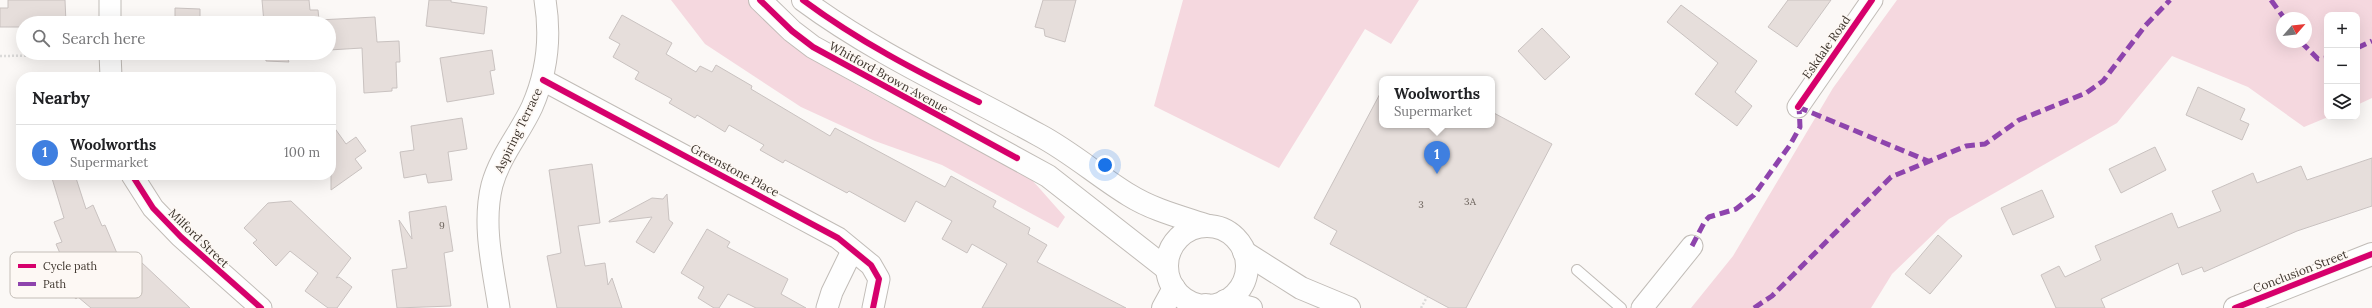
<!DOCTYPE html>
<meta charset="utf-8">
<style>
body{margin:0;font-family:Lora,serif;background:#f6f6f6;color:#202124}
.controls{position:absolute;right:12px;top:12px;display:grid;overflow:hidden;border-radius:8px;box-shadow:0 4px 16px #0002}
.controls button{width:36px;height:36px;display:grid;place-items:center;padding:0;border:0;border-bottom:1px solid #e0e0e0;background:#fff;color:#202124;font:20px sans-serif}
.compass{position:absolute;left:2276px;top:12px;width:36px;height:36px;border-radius:50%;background:#fff;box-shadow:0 4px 16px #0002;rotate:62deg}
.you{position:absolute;left:1105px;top:165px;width:14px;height:14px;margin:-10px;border:3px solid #fff;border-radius:50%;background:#1a73e8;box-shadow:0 0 0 6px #1a73e833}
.badge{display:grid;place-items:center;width:26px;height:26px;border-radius:50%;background:#0b8043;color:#fff;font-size:13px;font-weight:700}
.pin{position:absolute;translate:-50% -33px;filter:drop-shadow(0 1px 2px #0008)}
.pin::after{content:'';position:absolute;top:21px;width:14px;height:12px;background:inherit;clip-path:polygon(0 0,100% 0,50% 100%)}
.popup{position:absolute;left:1379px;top:76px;width:116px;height:52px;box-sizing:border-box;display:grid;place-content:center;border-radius:8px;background:#fff;filter:drop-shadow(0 1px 3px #0005);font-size:13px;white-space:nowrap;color:#757577}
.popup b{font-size:15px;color:#202124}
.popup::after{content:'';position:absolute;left:50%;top:100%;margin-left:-8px;border:8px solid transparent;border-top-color:#fff}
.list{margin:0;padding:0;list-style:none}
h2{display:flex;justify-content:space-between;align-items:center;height:52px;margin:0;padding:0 16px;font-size:17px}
h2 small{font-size:13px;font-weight:400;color:#757577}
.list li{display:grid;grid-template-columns:26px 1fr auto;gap:12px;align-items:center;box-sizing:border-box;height:56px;padding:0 16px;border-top:1px solid #e0e0e0}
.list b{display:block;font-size:15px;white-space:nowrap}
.list p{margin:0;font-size:13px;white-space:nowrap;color:#757577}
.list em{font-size:13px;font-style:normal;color:#757577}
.icon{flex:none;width:22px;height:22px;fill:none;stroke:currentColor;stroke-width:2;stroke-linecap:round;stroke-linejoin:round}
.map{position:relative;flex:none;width:2372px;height:308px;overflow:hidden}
.search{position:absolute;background:#fff;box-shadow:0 4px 16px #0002;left:16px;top:16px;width:320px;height:44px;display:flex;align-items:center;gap:10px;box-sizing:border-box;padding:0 14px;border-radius:22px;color:#757577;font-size:15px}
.panel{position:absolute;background:#fff;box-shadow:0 4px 16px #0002;left:16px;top:72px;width:320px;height:108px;border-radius:16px}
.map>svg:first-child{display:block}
</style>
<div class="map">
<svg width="2372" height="308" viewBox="0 0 2372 308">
<rect width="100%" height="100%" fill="#fbf8f6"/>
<g fill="#f5d8df" fill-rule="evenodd">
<path d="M 671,0 L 748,0 C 800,62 880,97 951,134 C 972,145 1011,161 1028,176 C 1041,189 1052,203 1065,217 L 1058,228 L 942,165 L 875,141 L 801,107 L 705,44 Z"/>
<polygon points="1183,0 1419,0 1391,44 1365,29 1279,168 1154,106"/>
<path d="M 1897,0 L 2372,0 L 2372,98 L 2357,105 L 2357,15 L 2327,15 L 2328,117 L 2304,127 L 2248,87 L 2172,56 L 2117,123 L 1949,219 L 1892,274 L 1871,308 L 1691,308 L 1733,256 L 1833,88 ZM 2282,18 L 2306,18 L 2306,42 L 2282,42 Z"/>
</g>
<g fill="#e6dedb" stroke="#c9c2c0">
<polygon points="8,0 65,0 66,23 23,23 23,27 0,27 0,8 8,8"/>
<polygon points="262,0 309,0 310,10 318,10 319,20 375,17 377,42 399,41 400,62 396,62 397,88 392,88 392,91 364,93 362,48 329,50 329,23 264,23"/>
<polygon points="429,0 451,0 451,2 487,7 484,34 426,26"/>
<polygon points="1043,0 1076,0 1065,42 1045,36 1044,29 1035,27"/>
<polygon points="1788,0 1831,0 1797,47 1768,27"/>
<polygon points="1681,5 1757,61 1735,92 1752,106 1737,126 1695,94 1718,63 1667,22"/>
<polygon points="175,8 200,9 200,23 157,23 157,21 175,21"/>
<polygon points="622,15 672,43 666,54 696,72 700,66 712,72 716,65 752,86 751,89 830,136 835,128 945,187 951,176 996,201 993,207 1030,228 1028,234 1047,245 1037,262 1126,308 982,308 1007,264 972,244 967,253 942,239 952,221 916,201 905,222 849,191 847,193 785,160 783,163 760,150 764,145 729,125 725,132 697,115 695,118 669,103 672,99 635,79 639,72 613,57 620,44 609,38"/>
<polygon points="1542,28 1570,57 1545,80 1518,51"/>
<polygon points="492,50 495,70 490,71 494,94 447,102 440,58"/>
<polygon points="156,53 199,53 199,59 156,57"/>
<polygon points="265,53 285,53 289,62 266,61"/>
<polygon points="2198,87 2245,109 2240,120 2249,124 2242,140 2186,115"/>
<polygon points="1382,90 1382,125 1492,125 1492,112 1552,144 1466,308 1449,308 1330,244 1337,231 1314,218"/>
<polygon points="462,118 467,149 448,152 452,180 428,183 426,174 404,178 400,152 414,150 411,126"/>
<polygon points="331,123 346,144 356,137 366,151 355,159 362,168 331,190"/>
<polygon points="2155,147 2166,170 2121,193 2109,169"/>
<polygon points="2372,158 2372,206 2297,231 2204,272 2202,267 2182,275 2178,263 2101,299 2105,308 2056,308 2041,275 2059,266 2065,277 2101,260 2095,246 2172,213 2178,228 2221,211 2212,191 2253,173 2257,183 2301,166 2307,180"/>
<polygon points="592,164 600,223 578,226 585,266 605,263 608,285 612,278 622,308 557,308 547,256 561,253 549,170"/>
<polygon points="51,175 75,175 86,209 93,205 102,226 105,225 127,277 141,262 190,308 91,308 78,297 76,299 63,287 71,279 56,244 62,242 54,222 64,218"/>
<polygon points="2042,190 2054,217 2013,235 2001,208"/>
<polygon points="667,194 669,220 673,223 654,253 636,242 652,217 609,222 609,221 652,198 663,199"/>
<polygon points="291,201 351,258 336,278 339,277 352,287 337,308 328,308 305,291 318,273 290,251 276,266 253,243 257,240 244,228 268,203"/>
<polygon points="446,206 453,251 444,253 451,306 397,308 392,270 407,268 399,220 412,239 409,212"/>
<polygon points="707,229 730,242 727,247 788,279 781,294 806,308 756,308 728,294 719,308 714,308 698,298 704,287 681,273"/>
<polygon points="1938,235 1962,256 1930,294 1905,274"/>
</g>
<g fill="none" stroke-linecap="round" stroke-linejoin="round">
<g stroke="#c1bcb7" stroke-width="12">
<polyline id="service" points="1577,270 1621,308"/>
</g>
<g stroke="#c1bcb7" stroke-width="23">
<g id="minor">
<polyline points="110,0 110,23"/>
<polyline points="110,53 111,77"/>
<polyline points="543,80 838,238 871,265 879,279 873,308"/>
<polyline points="1798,107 1872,0"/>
<polyline points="132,175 153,208 181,237 261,308"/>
<path d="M 499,308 C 493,268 482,225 492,185 C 500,156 520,133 532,107 C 547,73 551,36 545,0"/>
<polyline points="827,308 832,292 852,251"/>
<polyline points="1642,308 1692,246"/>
</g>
</g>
<g stroke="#c1bcb7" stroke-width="24">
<g id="tertiary">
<polyline points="1163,308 1174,288"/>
<polyline points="1205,308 1206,305"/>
<polyline points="2235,308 2372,254"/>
</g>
</g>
<g stroke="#c1bcb7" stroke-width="24">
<g id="secondary">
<polyline points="760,0 792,31 813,47 1048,176 1167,269"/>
<path d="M 803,0 C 876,54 959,91 1039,135 C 1071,152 1098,176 1129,195 C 1153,210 1181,217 1208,226"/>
<circle cx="1207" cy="266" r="40"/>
<polyline points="1244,252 1301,288 1349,308"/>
<polyline points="1225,301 1251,308"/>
</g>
</g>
<g stroke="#dbdad9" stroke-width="2.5" stroke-dasharray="2 2" stroke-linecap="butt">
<polyline points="0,56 88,55"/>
<polyline points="1421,308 1427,297"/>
</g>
<use href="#service" stroke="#fefefe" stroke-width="10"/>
<use href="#minor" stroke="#fefefe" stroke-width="21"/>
<use href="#tertiary" stroke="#fefefe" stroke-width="22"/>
<use href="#secondary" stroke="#fefefe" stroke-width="22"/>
<g stroke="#8e44ad" stroke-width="5" stroke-dasharray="10 5" stroke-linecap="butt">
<polyline points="2271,0 2284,18"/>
<polyline points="2301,42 2318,59 2327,58"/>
<polyline points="2357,48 2372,41"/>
<polyline points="1798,107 1928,161"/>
<polyline points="1692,246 1705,221 1709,217 1736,209 1754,195 1790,145 1800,127 1799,105"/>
<polyline points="1754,308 1772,296 1891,177 1966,146 1985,144 2019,120 2086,93 2103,81 2145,26 2170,0"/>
</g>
<g stroke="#fdf8f4" stroke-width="8">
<g id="cycleway">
<polyline points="760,0 792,31 813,47 1017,158"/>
<path d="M 803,0 C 858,41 918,72 979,102"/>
<polyline points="543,80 838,238 871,265 879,279 873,308"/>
<polyline points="1798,107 1872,0"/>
<polyline points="132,175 153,208 181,237 261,308"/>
<polyline points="2235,308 2372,254"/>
</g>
</g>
<use href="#cycleway" stroke="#d6006c" stroke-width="6"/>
</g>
<g text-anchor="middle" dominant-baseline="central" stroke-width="3.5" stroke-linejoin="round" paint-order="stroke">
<g font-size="10" fill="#6c635c">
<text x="1470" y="201">3A</text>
<text x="1421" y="204">3</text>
<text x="442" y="225">9</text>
</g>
<g font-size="12" fill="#3e352d" stroke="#fdf8f4">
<text transform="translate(1826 47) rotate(-55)">Eskdale Road</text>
<text transform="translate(889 77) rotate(29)">Whitford Brown Avenue</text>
<text transform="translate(518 130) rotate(-64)">Aspiring Terrace</text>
<text transform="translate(735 170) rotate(28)">Greenstone Place</text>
<text transform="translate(199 238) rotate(44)">Milford Street</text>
<text transform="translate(2300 271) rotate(-21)">Conclusion Street</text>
</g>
</g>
<rect x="10" y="252" width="132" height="46" rx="6" fill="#fdf8f4" stroke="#c4beb8" stroke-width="1"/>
<rect x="18" y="264" width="18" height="4" fill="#d6006c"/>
<rect x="18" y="282" width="18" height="4" fill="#8e44ad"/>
<g font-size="11" fill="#3e352d">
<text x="43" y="270">Cycle path</text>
<text x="43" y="288">Path</text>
</g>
</svg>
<div class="controls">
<button>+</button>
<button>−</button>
<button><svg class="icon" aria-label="layers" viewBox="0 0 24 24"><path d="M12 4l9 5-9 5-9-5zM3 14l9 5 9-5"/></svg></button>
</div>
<svg class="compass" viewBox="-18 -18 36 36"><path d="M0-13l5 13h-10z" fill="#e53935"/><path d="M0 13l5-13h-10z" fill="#757577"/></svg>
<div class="you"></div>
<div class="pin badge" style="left:1437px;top:174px;background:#3f7fe0">1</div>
<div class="popup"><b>Woolworths</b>Supermarket</div>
<div class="search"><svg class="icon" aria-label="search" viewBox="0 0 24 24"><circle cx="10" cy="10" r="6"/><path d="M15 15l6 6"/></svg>Search here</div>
<section class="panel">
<h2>Nearby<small></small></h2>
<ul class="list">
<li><span class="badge" style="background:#3f7fe0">1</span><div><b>Woolworths</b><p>Supermarket</p></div><em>100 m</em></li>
</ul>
</section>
</div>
